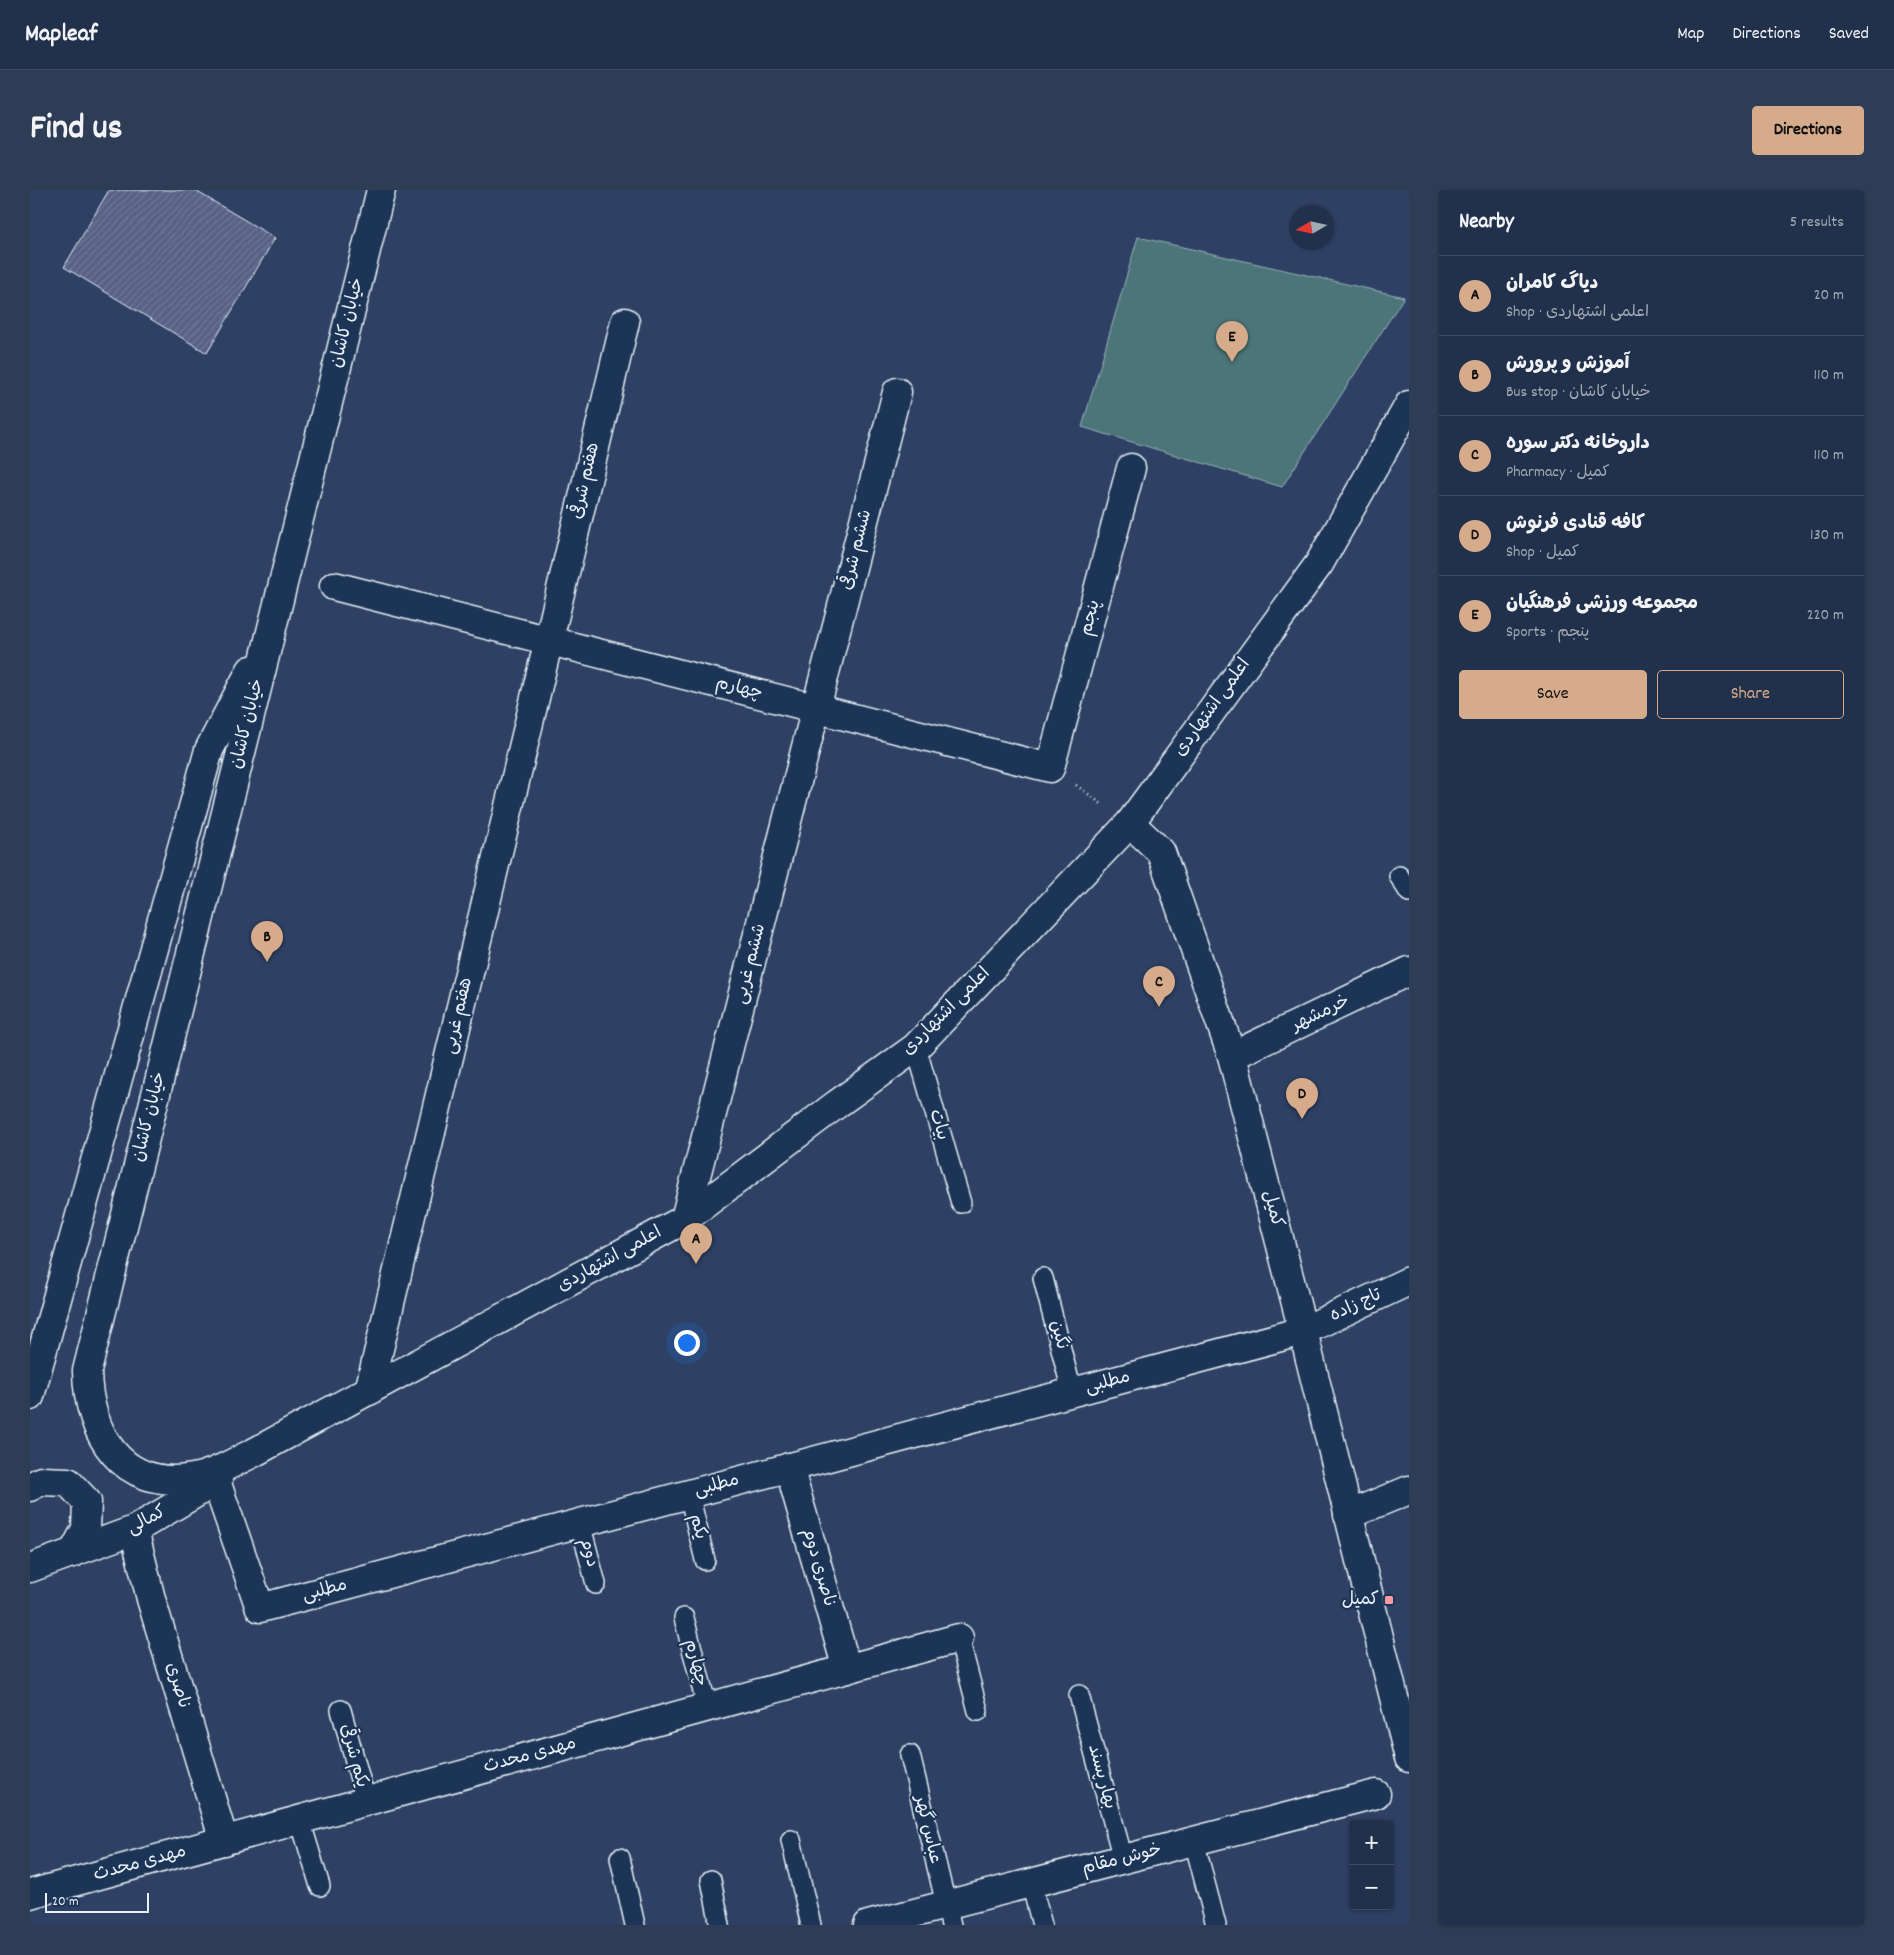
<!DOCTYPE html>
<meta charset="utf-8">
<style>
body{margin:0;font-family:Dekko,"Playpen Sans Arabic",sans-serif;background:#2e3d55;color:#f1f3f6}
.controls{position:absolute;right:15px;bottom:15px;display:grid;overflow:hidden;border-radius:5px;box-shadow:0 1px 4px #0004}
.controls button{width:45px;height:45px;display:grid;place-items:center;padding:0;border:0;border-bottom:1px solid #3f4c63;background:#22314b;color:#f1f3f6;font:25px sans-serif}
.compass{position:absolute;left:1259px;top:15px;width:45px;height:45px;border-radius:50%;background:#22314b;box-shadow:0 1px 4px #0004;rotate:261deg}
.scale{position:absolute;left:15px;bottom:12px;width:104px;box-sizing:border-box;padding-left:5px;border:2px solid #e8f1f8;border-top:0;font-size:14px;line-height:18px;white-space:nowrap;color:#e8f1f8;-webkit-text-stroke:4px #1d3557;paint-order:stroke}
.you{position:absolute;left:656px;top:1152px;width:18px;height:18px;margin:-12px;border:4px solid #fff;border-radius:50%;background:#1a73e8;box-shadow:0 0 0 8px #1a73e833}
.badge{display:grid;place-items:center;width:32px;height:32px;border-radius:50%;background:#d6ab8b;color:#111;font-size:16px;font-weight:700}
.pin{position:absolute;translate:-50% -41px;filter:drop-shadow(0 1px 2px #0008)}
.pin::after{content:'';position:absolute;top:26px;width:18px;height:15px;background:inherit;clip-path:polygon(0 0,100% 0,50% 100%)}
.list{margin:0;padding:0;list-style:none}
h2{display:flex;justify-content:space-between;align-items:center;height:65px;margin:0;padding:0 20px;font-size:21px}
h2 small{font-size:16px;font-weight:400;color:#a2a9b5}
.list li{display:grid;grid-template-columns:32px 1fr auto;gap:15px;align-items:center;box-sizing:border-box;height:80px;padding:0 20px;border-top:1px solid #3f4c63}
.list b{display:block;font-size:19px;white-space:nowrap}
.list p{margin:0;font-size:16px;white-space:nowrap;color:#a2a9b5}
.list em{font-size:16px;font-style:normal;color:#a2a9b5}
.actions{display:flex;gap:10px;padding:15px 20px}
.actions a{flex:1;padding:11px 0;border:1px solid #d6ab8b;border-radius:5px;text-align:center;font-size:18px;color:#d6ab8b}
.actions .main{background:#d6ab8b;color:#111}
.map{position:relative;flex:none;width:1379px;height:1735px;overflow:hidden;border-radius:5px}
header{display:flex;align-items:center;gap:30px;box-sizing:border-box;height:70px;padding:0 25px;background:#22314b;border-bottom:1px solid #3f4c63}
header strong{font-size:24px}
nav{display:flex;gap:28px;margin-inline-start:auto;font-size:18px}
.intro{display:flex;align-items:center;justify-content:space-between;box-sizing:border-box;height:120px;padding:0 30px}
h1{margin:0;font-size:35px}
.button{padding:12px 22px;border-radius:5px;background:#d6ab8b;color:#111;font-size:18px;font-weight:700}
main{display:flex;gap:30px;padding:0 30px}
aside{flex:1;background:#22314b;border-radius:5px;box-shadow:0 1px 4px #0004}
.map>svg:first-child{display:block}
</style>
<header>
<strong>Mapleaf</strong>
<nav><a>Map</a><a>Directions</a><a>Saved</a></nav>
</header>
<div class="intro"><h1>Find us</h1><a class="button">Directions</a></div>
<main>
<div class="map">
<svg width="1379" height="1735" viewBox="0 0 1379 1735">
<defs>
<pattern id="building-hatch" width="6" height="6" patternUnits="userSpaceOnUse" patternTransform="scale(1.25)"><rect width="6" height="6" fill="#596186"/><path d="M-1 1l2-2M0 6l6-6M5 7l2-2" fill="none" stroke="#717898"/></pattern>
</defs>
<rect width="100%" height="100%" fill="#2e4164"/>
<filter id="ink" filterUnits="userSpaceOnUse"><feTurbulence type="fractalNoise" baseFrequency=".02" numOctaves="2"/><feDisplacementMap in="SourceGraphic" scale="10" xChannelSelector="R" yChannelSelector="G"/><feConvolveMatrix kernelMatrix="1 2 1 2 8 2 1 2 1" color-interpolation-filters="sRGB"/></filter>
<g filter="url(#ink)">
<polygon fill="#4c7478" stroke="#9ab2b8" points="1108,47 1374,107 1252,297 1052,237"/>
<polygon fill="url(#building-hatch)" stroke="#e8f1f8" points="79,0 164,0 245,48 177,163 34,77"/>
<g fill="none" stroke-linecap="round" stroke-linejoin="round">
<g stroke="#e8f1f8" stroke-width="22">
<g id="lane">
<polyline points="1369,686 1379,702"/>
<polyline points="886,857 931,1013"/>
<polyline points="1013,1088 1042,1202"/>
<polyline points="659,1304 675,1370"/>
<polyline points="550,1333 566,1394"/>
<polyline points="654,1428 677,1517"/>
<polyline points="929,1448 948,1521"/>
<polyline points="1049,1505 1093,1669"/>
<polyline points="311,1520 336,1611"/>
<polyline points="880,1565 921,1735"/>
<polyline points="270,1630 290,1696"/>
<polyline points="761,1650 781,1735"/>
<polyline points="1164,1651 1186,1735"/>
<polyline points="590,1668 605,1735"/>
<polyline points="681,1690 690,1735"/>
<polyline points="1001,1693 1012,1735"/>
</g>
</g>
<g stroke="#e8f1f8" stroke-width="31">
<g id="street">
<polyline points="304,396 1020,578 1101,278"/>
<polyline points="655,1029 867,202"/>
<polyline points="339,1201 595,132"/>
<polyline points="759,1277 817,1479"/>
<polyline points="186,1291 230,1418 1273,1141 1379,1091"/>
<polyline points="1318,1325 1379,1300"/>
<polyline points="104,1340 121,1409 194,1651"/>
<polyline points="0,1704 929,1448"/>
<polyline points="838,1735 1346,1604"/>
</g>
</g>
<g stroke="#e8f1f8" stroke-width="31">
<g id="secondary">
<path d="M 351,0 L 57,1181 C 58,1244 92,1301 163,1288 C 183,1285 204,1272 223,1263 L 655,1029 L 807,914 L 886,857 L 1100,633 L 1289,374 L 1379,215"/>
<polyline points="1100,633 1131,662 1202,866 1273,1141 1379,1568"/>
<polyline points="1202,866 1379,781"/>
<polyline points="0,1206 179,560 221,480"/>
<polyline points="0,1297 11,1291 38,1292 57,1312 56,1339 43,1363"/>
<polyline points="0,1378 104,1340 188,1290"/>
</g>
</g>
<polyline stroke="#e8f1f8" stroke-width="3" stroke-dasharray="1 4" stroke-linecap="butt" points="1046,595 1073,615"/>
<use href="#lane" stroke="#1d3557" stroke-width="19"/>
<use href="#street" stroke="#1d3557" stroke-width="28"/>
<use href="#secondary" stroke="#1d3557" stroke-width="28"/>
</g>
</g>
<rect fill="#ff9aa2" stroke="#1d3557" stroke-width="2" x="1354" y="1405" width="10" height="10" rx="2.5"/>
<g text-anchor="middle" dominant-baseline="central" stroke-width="4.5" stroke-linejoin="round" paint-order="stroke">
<g font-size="18" fill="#e8f1f8" stroke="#1d3557">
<text transform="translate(318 133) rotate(-76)">خیابان کاشان</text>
<text transform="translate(556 291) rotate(-77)">هفتم شرقی</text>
<text transform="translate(827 360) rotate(-76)">ششم شرقی</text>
<text transform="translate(1061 428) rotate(-75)">پنجم</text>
<text transform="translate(709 499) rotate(14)">چهارم</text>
<text transform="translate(1183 518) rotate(-54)">اعلمی اشتهاردی</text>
<text transform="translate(218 534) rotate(-76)">خیابان کاشان</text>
<text transform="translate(721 774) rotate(-76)">ششم غربی</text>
<text transform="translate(917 822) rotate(-45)">اعلمی اشتهاردی</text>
<text transform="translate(1291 824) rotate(-26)">خرمشهر</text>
<text transform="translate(429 826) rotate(-77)">هفتم غربی</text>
<text transform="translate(120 927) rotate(-76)">خیابان کاشان</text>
<text transform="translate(908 935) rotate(74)">بیات</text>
<text transform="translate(1242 1019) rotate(75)">کمیل</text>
<text transform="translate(580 1070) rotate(-29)">اعلمی اشتهاردی</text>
<text transform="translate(1326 1116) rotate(-25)">تاج زاده</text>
<text transform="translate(1028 1145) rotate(76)">نگین</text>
<text transform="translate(1078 1193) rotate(-15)">مطلبی</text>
<text transform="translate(687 1296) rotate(-15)">مطلبی</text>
<text transform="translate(117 1331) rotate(-28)">کمالی</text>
<text transform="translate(667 1337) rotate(76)">یکم</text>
<text transform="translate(558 1363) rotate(75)">دوم</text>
<text transform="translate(788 1378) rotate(74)">ناصری دوم</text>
<text transform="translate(295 1401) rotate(-15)">مطلبی</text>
<text transform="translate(665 1473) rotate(76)">چهارم</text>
<text transform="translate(147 1496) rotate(73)">ناصری</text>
<text transform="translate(323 1566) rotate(75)">یکم شرقی</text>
<text transform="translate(500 1566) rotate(-15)">مهدی محدث</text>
<text transform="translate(1071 1587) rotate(75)">بهار پسند</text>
<text transform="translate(897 1640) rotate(77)">عباس گهر</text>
<text transform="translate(1092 1670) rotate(-14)">خوش مقام</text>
<text transform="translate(110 1674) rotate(-15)">مهدی محدث</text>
</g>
<g font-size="18" fill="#e8f1f8" stroke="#1d3557" text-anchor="end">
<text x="1349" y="1410">کمیل</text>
</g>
</g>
</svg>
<div class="controls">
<button>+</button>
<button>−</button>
</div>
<svg class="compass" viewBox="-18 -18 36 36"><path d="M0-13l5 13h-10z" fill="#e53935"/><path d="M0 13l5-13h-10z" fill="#a2a9b5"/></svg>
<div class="scale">20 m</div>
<div class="you"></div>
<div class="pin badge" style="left:666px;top:1074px">A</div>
<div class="pin badge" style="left:237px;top:772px">B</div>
<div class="pin badge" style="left:1129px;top:817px">C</div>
<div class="pin badge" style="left:1272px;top:929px">D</div>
<div class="pin badge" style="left:1202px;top:172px">E</div>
</div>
<aside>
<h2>Nearby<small>5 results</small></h2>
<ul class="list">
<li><span class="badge">A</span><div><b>دیاگ کامران</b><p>Shop · اعلمی اشتهاردی</p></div><em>20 m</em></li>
<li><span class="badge">B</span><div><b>آموزش و پرورش</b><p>Bus stop · خیابان کاشان</p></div><em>110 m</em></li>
<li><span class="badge">C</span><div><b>داروخانه دکتر سوره</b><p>Pharmacy · کمیل</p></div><em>110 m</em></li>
<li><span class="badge">D</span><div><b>کافه قنادی فرنوش</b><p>Shop · کمیل</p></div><em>130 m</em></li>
<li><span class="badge">E</span><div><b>مجموعه ورزشی فرهنگیان</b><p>Sports · پنجم</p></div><em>220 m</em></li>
</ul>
<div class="actions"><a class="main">Save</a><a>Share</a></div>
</aside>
</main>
